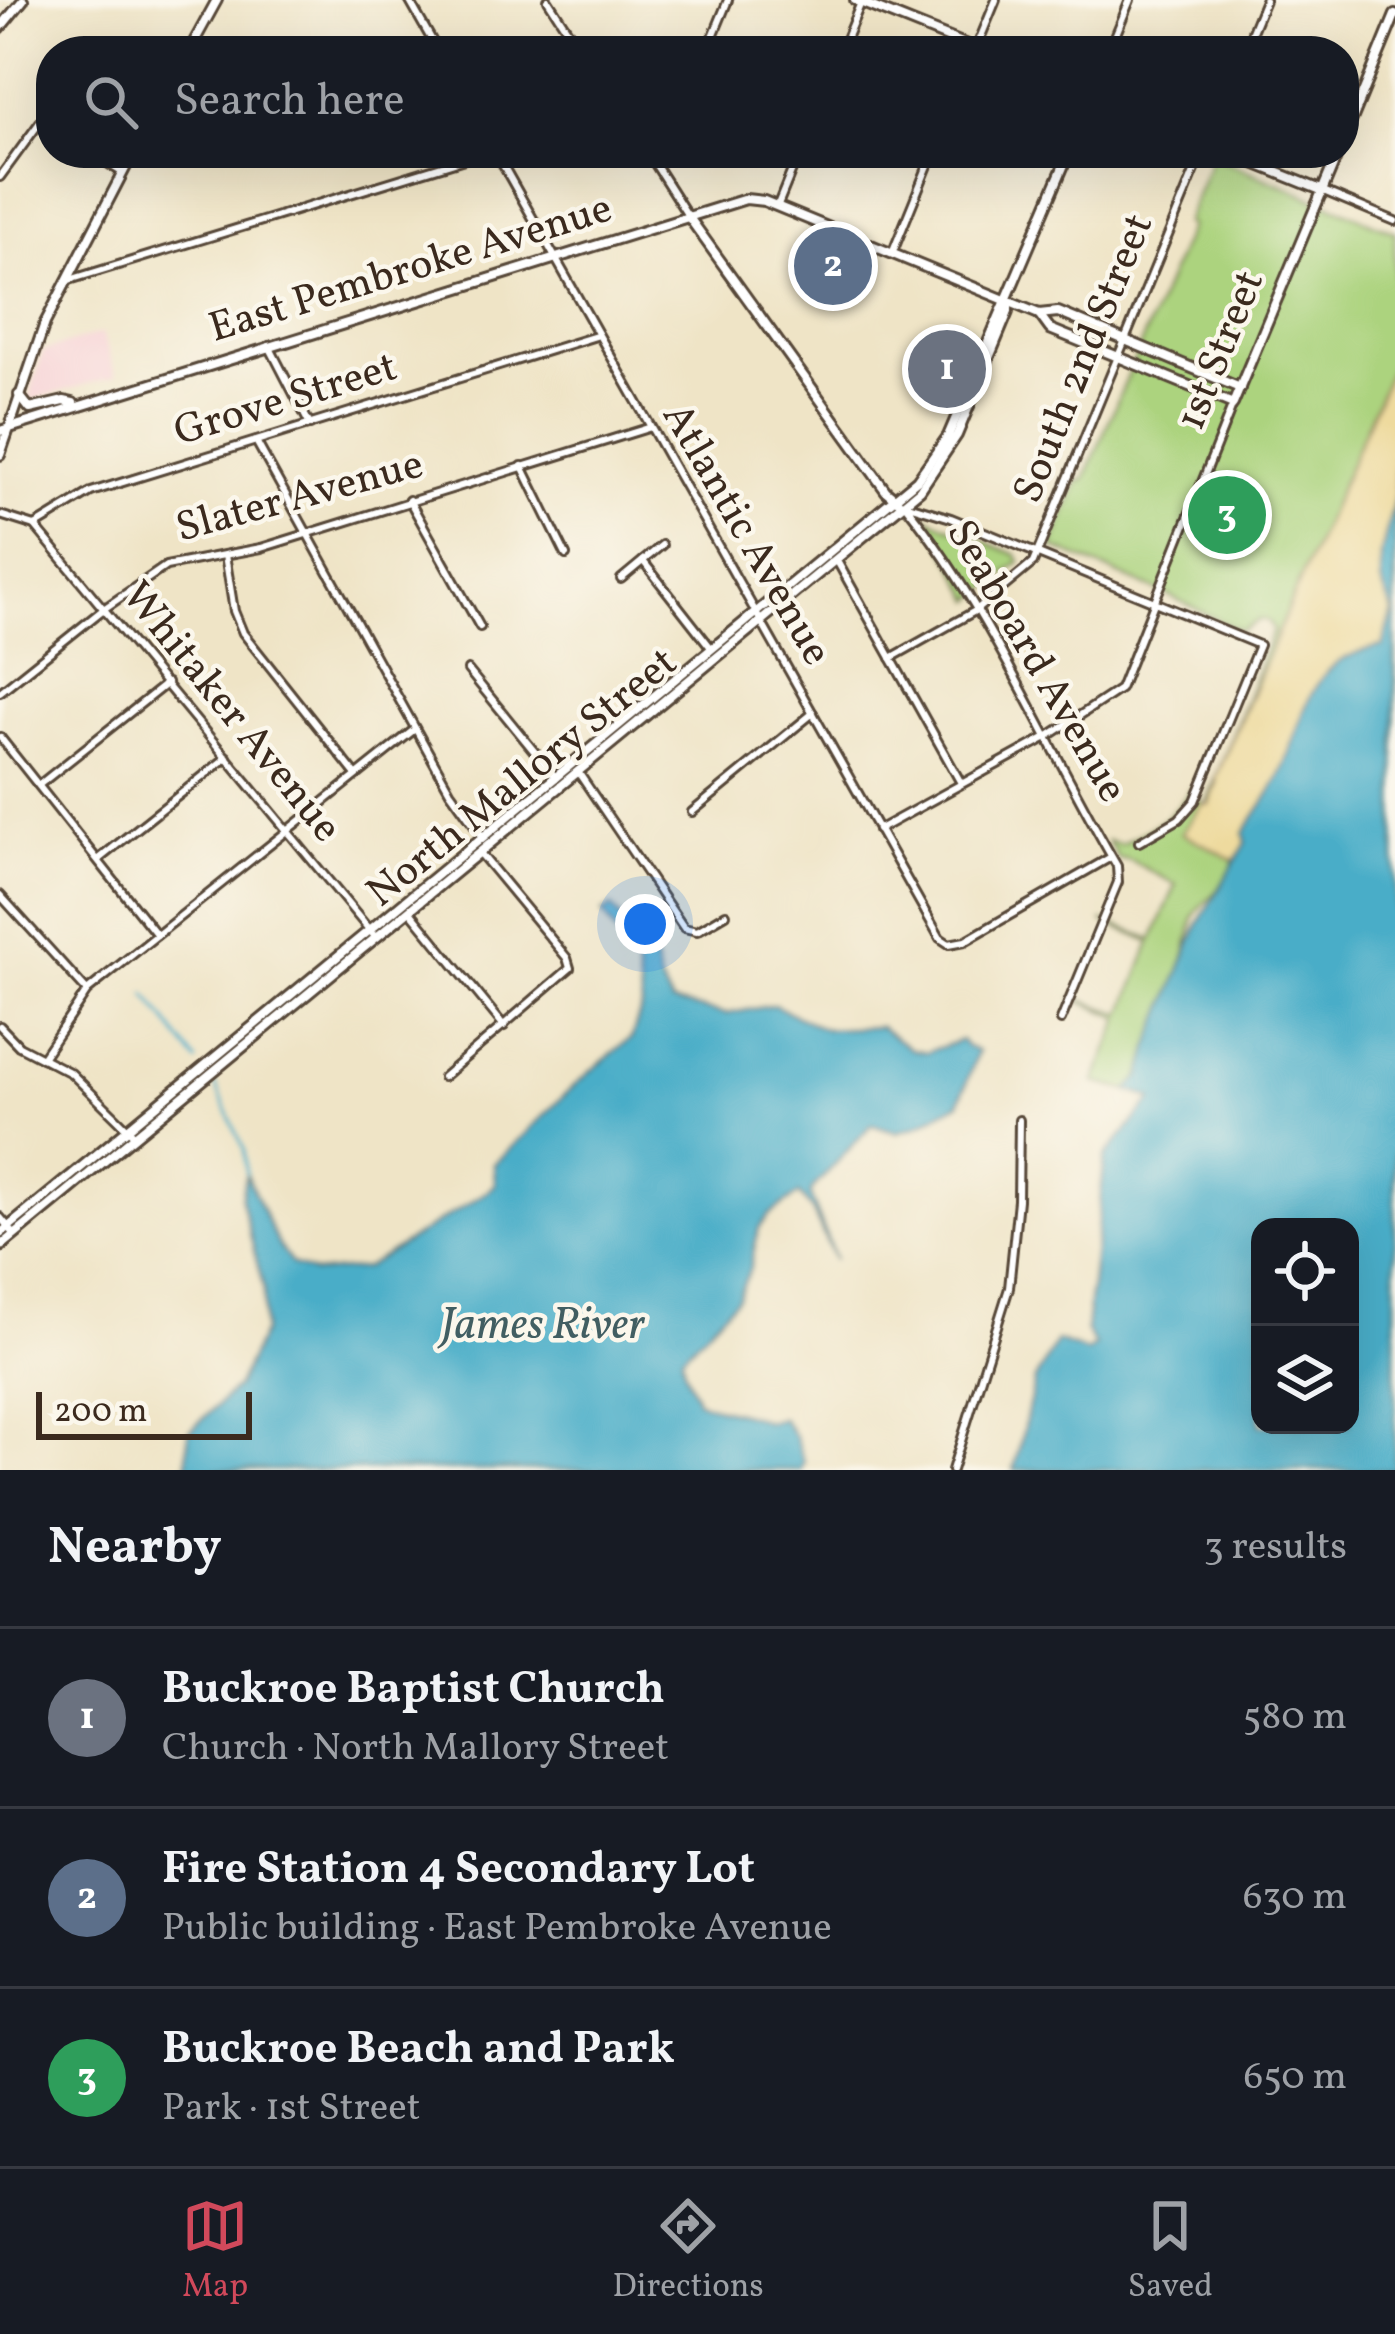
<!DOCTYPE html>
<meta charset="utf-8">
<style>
body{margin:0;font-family:Vollkorn,serif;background:#242831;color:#f1f3f6}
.controls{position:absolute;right:36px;bottom:36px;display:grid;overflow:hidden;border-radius:24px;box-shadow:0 12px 48px #0002}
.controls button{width:108px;height:108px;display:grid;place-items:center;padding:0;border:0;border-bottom:3px solid #363941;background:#171b24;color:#f1f3f6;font:60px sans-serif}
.scale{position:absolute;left:36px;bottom:30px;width:216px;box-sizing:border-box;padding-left:12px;border:6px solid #3b2a1e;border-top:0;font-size:33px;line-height:42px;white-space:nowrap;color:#3b2a1e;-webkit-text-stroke:9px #fbf7ec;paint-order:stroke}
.you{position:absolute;left:645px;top:924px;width:42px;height:42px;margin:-30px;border:9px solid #fff;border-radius:50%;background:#1a73e8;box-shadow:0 0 0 18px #1a73e833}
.badge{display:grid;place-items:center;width:78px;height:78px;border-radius:50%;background:#d1495b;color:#fff;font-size:39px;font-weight:700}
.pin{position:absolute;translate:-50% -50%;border:6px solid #fff;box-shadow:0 3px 12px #0006}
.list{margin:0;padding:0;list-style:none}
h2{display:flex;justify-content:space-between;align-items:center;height:156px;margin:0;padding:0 48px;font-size:51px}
h2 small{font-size:39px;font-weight:400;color:#9ea1a6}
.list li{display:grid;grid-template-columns:78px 1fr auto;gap:36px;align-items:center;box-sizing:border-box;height:180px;padding:0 48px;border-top:3px solid #363941}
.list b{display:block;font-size:45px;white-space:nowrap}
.list p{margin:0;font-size:39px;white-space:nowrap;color:#9ea1a6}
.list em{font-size:39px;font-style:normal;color:#9ea1a6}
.icon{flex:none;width:66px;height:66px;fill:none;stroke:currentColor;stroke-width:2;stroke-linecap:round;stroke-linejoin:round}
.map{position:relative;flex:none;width:1395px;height:1470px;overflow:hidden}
.search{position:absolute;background:#171b24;box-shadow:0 12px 48px #0002;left:36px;right:36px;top:36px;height:132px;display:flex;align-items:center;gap:30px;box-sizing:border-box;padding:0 42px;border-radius:48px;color:#9ea1a6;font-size:45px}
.sheet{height:696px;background:#171b24}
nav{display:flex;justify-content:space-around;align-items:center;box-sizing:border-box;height:168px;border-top:3px solid #363941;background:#171b24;font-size:33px;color:#9ea1a6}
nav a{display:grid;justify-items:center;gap:6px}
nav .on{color:#d1495b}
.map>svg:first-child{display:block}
</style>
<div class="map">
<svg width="1395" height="1470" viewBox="0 0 1395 1470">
<rect width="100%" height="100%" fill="#fbf7ec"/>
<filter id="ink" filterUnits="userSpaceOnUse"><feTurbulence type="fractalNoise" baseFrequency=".00833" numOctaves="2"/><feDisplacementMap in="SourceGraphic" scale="24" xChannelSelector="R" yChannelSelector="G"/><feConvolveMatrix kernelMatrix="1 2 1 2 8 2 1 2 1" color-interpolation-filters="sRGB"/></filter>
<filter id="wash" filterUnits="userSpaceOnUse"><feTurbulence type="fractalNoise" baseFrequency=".004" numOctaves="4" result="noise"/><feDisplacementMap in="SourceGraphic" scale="48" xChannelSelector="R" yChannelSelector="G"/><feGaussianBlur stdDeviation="2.7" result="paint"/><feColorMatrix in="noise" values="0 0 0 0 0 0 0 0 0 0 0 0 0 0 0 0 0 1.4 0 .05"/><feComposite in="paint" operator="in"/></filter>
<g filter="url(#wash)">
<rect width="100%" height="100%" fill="#efe4c6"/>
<polygon fill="#f7cfd4" points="102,333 116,376 28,401 43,351"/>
<g fill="#acd37e" stroke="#747e4e" stroke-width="3">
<path d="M 1212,156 L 1395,232 L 1395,502 L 1225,883 C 1214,897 1202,901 1194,917 L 1154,1098 L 1095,1082 L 1121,1018 L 1071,997 L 1123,1014 L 1151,942 L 1101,921 L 1153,939 L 1176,885 L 1128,859 L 1118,859 L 1108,841 L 1121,844 C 1149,829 1175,818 1191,789 L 1205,807 L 1273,630 L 1267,621 L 1259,620 L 1241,631 L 1170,596 L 1052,547 L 1079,480 L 1084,481 L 1190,226 L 1185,223 Z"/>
<polygon points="928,518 1017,555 1020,562 973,600"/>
</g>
<polygon fill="#eeda9e" stroke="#94825e" stroke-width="3" points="1395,359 1395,692 1261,874 1182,833 1202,804 1209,804 1217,782 1215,779"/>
<g fill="#49adc8" stroke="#426c73" stroke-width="3" fill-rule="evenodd">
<path d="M 1395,496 L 1395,1470 L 1014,1470 L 1035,1380 L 1057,1341 L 1087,1352 L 1095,1346 L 1086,1330 L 1105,1157 L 1153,1099 L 1128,1090 L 1142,1075 L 1149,1048 L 1198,925 L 1246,843 L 1244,833 C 1259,810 1278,785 1287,759 C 1308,702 1313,657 1383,646 L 1393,612 L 1381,582 L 1381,555 ZM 1260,1227 L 1350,1227 L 1350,1425 L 1260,1425 Z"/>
<path d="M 612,907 L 648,957 L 654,958 L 660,982 L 672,1003 L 726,1014 L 774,1005 L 824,1029 L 880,1027 L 911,1049 L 927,1052 L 961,1040 L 967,1047 L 978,1051 L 959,1103 L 916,1126 L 897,1132 L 872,1124 L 815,1186 L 810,1194 L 835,1260 L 811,1208 L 799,1194 L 769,1215 L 759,1228 L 750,1268 L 738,1297 L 682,1356 C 682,1372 692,1384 697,1400 C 719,1412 744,1410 766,1422 L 782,1418 L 795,1437 L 804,1462 L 801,1470 L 187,1470 L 188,1433 L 237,1386 L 263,1331 L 264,1290 L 241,1199 L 246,1174 L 279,1247 L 293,1265 L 314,1273 L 365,1268 L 485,1193 L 495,1184 L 494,1164 L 579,1081 L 632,1037 L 642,1006 L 636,963 L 602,913 Z"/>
</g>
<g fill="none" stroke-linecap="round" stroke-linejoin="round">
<g stroke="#49adc8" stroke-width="3">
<polyline points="146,994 197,1062"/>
<polyline points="215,1084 244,1149 246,1174"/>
</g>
</g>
</g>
<g filter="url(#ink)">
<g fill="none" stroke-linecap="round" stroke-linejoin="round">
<g stroke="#564637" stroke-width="12">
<g id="street">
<polyline points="409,0 438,51"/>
<polyline points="548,0 581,51"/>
<polyline points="707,51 728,0"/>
<polyline points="841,51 862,0"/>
<polyline points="975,51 996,0"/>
<polyline points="1109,51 1130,0"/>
<polyline points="1244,51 1265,0"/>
<polyline points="91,153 123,173"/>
<polyline points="496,153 940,938 949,944 965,941 1111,857"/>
<polyline points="648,153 688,216"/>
<polyline points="0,177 51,107"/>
<polyline points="1321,190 1395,221"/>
<polyline points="777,207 799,153"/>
<polyline points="892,254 933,153"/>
<polyline points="66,281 484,153"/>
<polyline points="269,346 310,425"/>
<polyline points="257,443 450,791 483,837"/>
<polyline points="522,466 566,555"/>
<polyline points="409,500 480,627"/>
<polyline points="905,504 951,518 1259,645 1195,801 1179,819 1139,842"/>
<path d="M 907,507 C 991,612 1049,750 1117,866 L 1118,882 L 1061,1020"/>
<polyline points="0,515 35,526 91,492 596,336"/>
<polyline points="35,526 376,938"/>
<polyline points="225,555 234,611 243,633 356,775"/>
<polyline points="643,561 712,649"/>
<polyline points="837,561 961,783"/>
<polyline points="621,579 662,545"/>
<polyline points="891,658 975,611 1033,563 1202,153"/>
<polyline points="468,670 556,778"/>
<polyline points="0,692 105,608 166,566 261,548 648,428"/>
<polyline points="0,737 157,935"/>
<polyline points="578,772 684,928 697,931 726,914"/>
<polyline points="39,785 167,683"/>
<polyline points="692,812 813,713"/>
<polyline points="878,830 1047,737 1120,689 1233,404"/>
<polyline points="99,859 227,757"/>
<polyline points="0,895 87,991"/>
<polyline points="410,911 504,1026"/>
<polyline points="0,1026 19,1046 71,1073 135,1136"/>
<polyline points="42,1058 87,991 415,729"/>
<polyline points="443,1077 570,968 567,958 480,853"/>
<polyline points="0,1217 15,1235"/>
<polyline points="952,1470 1009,1288 1018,1200 1019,1120"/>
</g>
</g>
<g stroke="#564637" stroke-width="14">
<g id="secondary">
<polyline points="855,0 982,51"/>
<polyline points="0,28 23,0"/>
<polyline points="189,51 217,0"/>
<polyline points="1344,139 1395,15"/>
<polyline points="1229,153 1321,190"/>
<polyline points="688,216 886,491 898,501"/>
<polyline points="1039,314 1050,329 1233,404 1338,153"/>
<polyline points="19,395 30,409 64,401 73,403"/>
<polyline points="0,431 746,199 764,201 1039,314 1058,312 1240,388"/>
<polyline points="0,455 45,323 133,153"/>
<polyline points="0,1234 917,480 948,436 1069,153"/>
<polyline points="0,1247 920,490 957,435 1008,312 1008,303"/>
</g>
</g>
<use href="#street" stroke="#fff" stroke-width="6"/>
<use href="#secondary" stroke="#fff" stroke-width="8"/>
</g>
</g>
<g text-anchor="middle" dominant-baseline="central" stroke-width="9" stroke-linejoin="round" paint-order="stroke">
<g font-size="42" fill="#3b2a1e" stroke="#fbf7ec">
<text transform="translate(411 270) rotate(-17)">East Pembroke Avenue</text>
<text transform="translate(1222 351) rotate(-68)">1st Street</text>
<text transform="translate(1085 359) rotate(-68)">South 2nd Street</text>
<text transform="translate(286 401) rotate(-17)">Grove Street</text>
<text transform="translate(300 498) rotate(-15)">Slater Avenue</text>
<text transform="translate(745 535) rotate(60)">Atlantic Avenue</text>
<text transform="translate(1035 662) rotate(60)">Seaboard Avenue</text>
<text transform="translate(230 713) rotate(51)">Whitaker Avenue</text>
<text transform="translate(523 779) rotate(-39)">North Mallory Street</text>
</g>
<g font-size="45" font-style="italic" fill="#415e62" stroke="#fbf7ec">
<text x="543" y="1326">James River</text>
</g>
</g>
</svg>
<div class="controls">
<button><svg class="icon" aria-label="locate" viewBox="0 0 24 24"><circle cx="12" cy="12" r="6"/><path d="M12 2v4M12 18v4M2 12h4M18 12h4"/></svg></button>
<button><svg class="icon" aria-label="layers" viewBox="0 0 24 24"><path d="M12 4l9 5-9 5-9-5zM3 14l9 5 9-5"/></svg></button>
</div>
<div class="scale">200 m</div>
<div class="you"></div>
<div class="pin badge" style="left:947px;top:369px;background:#6b7280">1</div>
<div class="pin badge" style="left:833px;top:266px;background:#5c6f8a">2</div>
<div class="pin badge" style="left:1227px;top:515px;background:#2e9e5b">3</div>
<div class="search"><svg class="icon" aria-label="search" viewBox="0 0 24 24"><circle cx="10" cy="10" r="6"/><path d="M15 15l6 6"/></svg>Search here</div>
</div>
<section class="sheet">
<h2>Nearby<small>3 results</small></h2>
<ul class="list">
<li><span class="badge" style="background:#6b7280">1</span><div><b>Buckroe Baptist Church</b><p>Church · North Mallory Street</p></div><em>580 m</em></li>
<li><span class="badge" style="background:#5c6f8a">2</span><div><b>Fire Station 4 Secondary Lot</b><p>Public building · East Pembroke Avenue</p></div><em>630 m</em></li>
<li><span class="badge" style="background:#2e9e5b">3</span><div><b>Buckroe Beach and Park</b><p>Park · 1st Street</p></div><em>650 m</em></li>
</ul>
</section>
<nav>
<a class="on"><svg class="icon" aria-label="map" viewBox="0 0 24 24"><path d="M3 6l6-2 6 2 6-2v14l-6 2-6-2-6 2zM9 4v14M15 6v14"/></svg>Map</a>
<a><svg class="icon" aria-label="directions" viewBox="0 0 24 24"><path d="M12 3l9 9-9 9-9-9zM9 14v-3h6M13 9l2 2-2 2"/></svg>Directions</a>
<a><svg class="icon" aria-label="saved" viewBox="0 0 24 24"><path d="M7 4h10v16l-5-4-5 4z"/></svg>Saved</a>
</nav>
